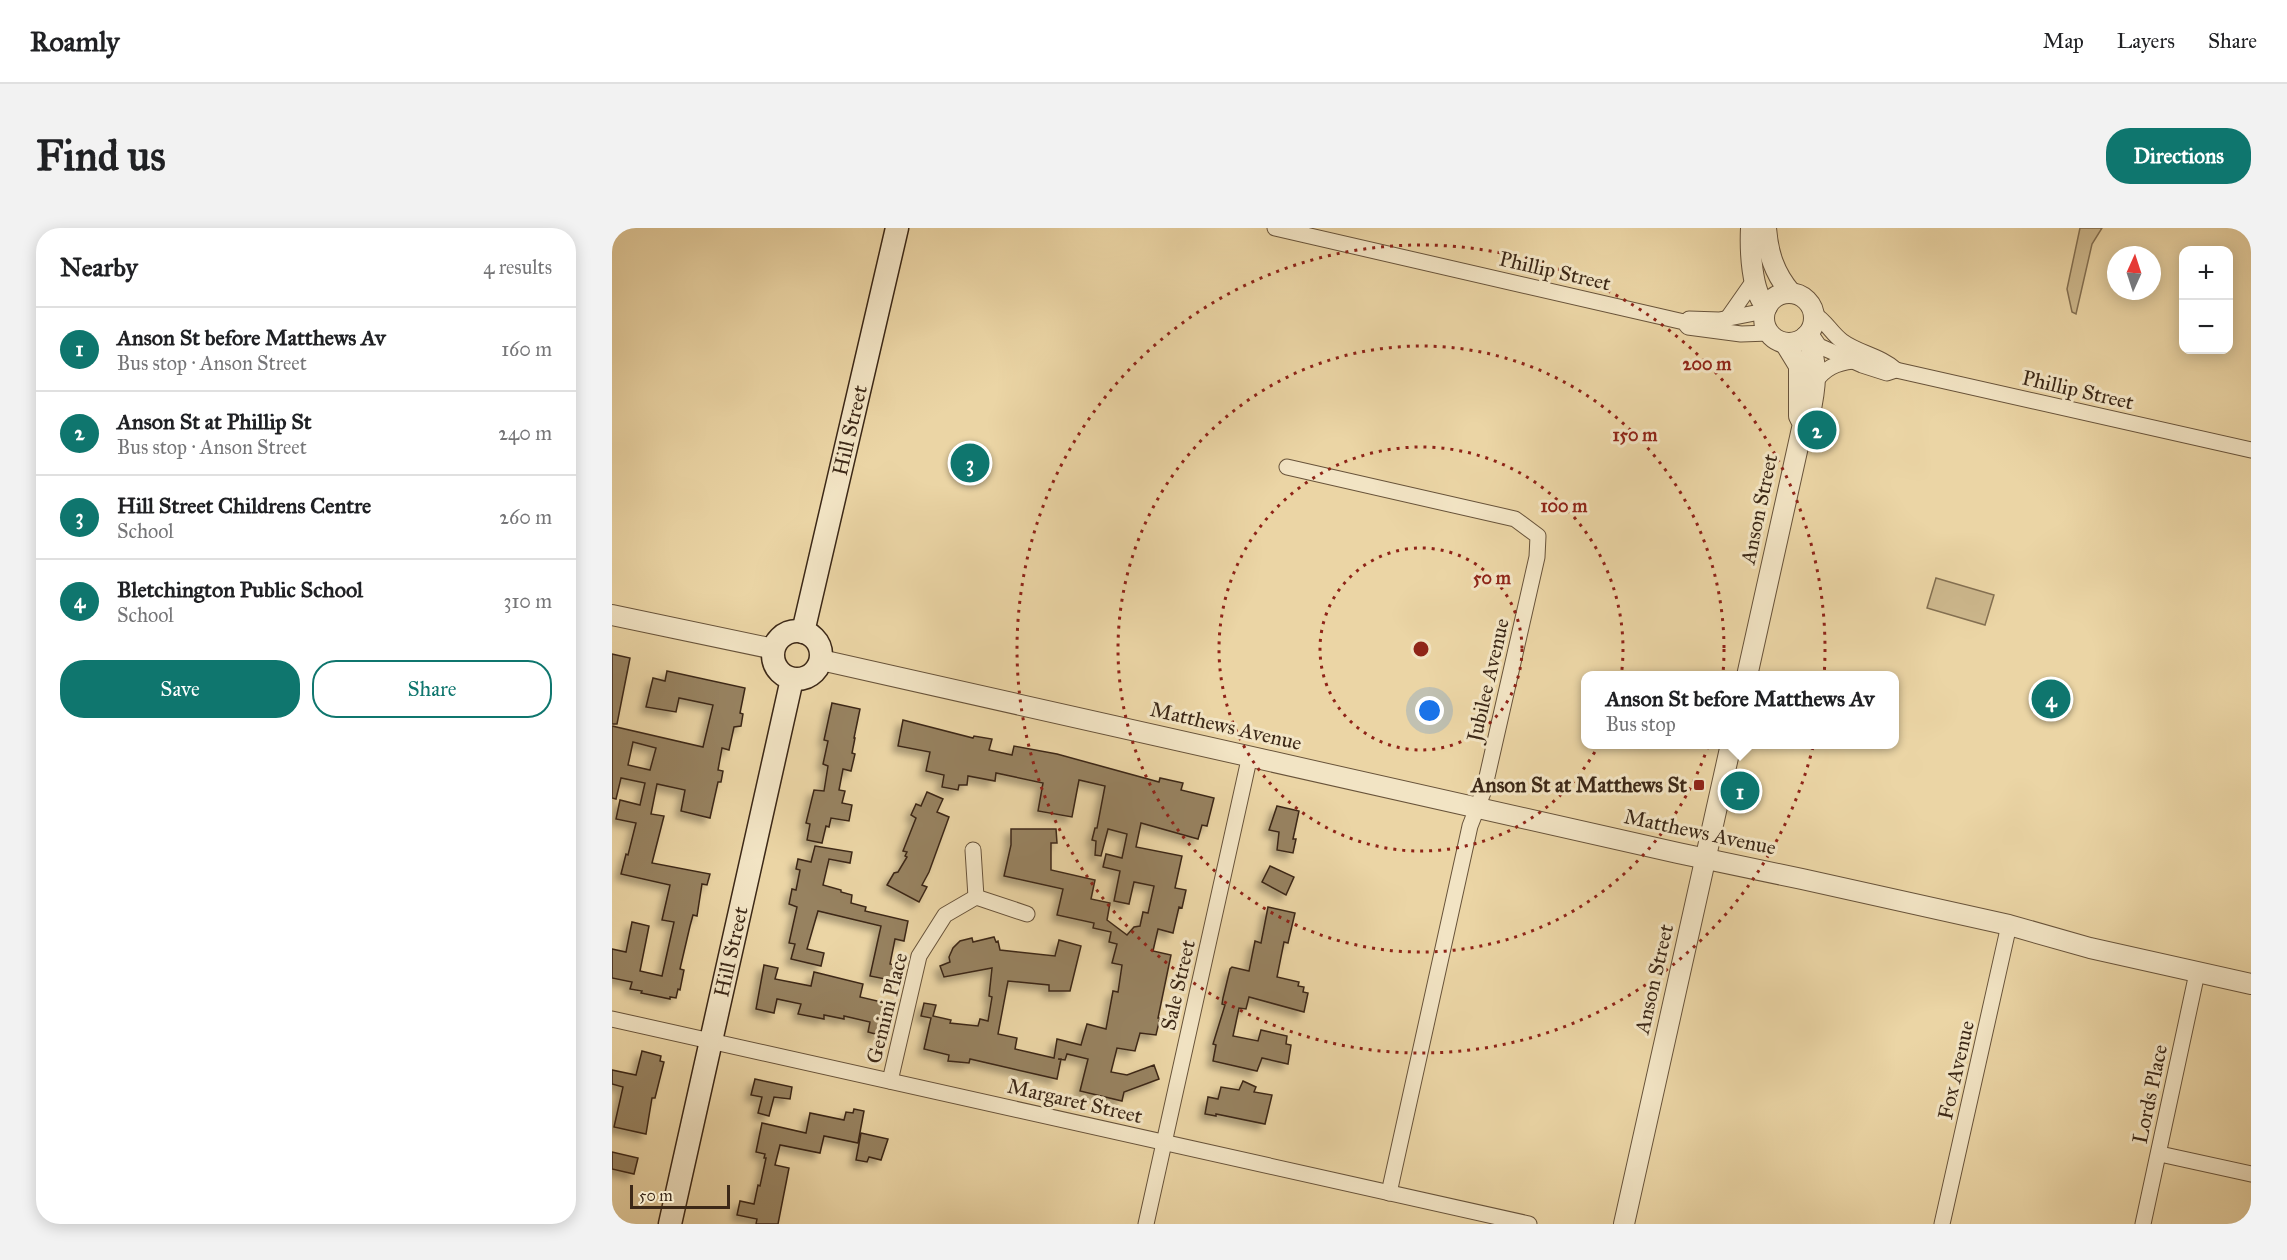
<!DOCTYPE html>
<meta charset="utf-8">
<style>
body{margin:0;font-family:"IM FELL Great Primer",serif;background:#f2f2f2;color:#202124}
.controls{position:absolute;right:18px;top:18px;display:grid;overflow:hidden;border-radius:12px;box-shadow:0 3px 15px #0003}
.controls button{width:54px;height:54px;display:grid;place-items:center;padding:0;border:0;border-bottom:2px solid #e0e0e0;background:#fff;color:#202124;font:30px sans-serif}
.compass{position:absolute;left:1495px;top:18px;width:54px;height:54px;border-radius:50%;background:#fff;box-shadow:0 3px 15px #0003;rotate:3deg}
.scale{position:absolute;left:18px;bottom:15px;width:100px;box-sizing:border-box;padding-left:6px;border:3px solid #3c2817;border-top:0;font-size:16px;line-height:21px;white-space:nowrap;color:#3c2817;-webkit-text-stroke:4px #f2e4c4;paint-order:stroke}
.you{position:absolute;left:818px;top:483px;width:21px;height:21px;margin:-15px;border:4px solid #fff;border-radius:50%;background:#1a73e8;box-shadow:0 0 0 9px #1a73e833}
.badge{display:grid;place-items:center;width:39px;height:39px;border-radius:50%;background:#0f766e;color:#fff;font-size:20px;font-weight:700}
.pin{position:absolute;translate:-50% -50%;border:3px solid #fff;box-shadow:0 2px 6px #0006}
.popup{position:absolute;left:969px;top:443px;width:318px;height:78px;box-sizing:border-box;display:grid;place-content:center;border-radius:12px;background:#fff;filter:drop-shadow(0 2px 4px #0005);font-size:20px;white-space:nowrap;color:#757577}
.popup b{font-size:22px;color:#202124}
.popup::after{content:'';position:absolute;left:50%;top:100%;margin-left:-12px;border:12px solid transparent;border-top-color:#fff}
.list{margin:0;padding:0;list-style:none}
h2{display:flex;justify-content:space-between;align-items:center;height:78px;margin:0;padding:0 24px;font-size:26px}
h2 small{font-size:20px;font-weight:400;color:#757577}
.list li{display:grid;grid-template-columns:39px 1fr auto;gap:18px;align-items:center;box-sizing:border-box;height:84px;padding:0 24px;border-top:2px solid #e0e0e0}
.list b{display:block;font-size:22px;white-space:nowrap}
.list p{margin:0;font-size:20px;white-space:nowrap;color:#757577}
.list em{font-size:20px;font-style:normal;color:#757577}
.actions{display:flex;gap:12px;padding:18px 24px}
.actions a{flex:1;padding:14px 0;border:2px solid #0f766e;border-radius:24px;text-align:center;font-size:21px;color:#0f766e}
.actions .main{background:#0f766e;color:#fff}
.map{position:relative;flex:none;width:1639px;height:996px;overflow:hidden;border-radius:24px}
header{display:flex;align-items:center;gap:36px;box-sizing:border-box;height:84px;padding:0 30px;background:#fff;border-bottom:2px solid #e0e0e0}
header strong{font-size:28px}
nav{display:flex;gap:33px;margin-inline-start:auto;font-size:21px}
.intro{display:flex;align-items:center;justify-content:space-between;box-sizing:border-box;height:144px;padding:0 36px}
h1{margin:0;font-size:42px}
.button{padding:15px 27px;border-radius:24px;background:#0f766e;color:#fff;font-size:21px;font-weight:700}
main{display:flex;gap:36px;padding:0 36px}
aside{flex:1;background:#fff;border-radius:24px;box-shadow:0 3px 15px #0003}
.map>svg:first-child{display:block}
</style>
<header>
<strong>Roamly</strong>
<nav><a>Map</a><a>Layers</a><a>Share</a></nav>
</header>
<div class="intro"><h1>Find us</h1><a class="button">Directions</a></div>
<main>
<aside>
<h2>Nearby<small>4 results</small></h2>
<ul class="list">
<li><span class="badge">1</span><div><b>Anson St before Matthews Av</b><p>Bus stop · Anson Street</p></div><em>160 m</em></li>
<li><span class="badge">2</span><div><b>Anson St at Phillip St</b><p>Bus stop · Anson Street</p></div><em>240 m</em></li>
<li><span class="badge">3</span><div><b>Hill Street Childrens Centre</b><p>School</p></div><em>260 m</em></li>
<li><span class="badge">4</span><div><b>Bletchington Public School</b><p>School</p></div><em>310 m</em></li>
</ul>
<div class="actions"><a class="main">Save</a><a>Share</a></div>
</aside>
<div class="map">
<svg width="1639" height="996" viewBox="0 0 1639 996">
<defs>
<filter id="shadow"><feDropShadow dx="-5.5" dy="5.5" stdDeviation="3" flood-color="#0004"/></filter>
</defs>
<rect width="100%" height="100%" fill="#ebd5a5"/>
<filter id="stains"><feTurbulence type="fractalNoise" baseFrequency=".00333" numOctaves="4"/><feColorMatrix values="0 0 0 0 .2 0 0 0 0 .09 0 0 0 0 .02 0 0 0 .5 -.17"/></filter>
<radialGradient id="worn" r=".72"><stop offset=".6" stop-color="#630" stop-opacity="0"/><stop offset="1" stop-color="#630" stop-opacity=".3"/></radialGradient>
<g fill="#cdb88d" stroke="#847052" stroke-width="1.5">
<polygon points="1468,0 1490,0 1480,16 1464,86 1460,84 1455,61"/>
<polygon points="1324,350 1382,367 1373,397 1315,380"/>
</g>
<g fill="#978261" stroke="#3c2817" stroke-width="1.5" fill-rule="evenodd" filter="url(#shadow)">
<polygon points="0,426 18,430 5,496 0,496"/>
<path d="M 55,443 L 133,460 L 128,485 L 131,486 L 129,498 L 122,499 L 117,522 L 110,520 L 106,542 L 111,543 L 109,554 L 106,554 L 98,590 L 69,583 L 73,562 L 45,556 L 39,586 L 52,588 L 40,635 L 98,646 L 95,657 L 90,656 L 85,688 L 81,687 L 78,698 L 68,741 L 72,742 L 68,762 L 66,761 L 64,770 L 58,769 L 58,771 L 29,765 L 30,763 L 18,761 L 20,754 L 0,750 L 0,721 L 14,724 L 20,694 L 37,698 L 28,743 L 50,748 L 62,694 L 50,692 L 58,657 L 9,646 L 14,626 L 16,627 L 24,595 L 4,591 L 8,572 L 28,577 L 33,555 L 9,550 L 4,571 L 0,570 L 0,498 L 91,519 L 101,477 L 67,470 L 64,484 L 34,479 L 41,450 L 53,453 ZM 21,514 L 44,520 L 38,542 L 16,537 Z"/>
<polygon points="220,475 248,481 242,510 243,510 240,525 243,526 239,543 231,541 227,562 233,563 230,575 240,577 237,593 219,590 217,599 214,598 210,615 195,612 198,596 194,595 202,562 212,563 216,538 211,536 216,513 212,512"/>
<polygon points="291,492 361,510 362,508 380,511 377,522 400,527 402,518 445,526 547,554 548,550 571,555 569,562 602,570 595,598 590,597 586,611 529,595 524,619 570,628 563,660 574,662 570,680 567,679 561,705 546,701 541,723 559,727 546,790 548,790 544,807 528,805 523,823 505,820 499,844 515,847 542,837 547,851 512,864 510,873 468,863 476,831 455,826 453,832 446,831 449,831 445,851 358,831 357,835 336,833 337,827 312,821 319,790 309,788 312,775 324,777 321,788 339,792 338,795 366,798 368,791 376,793 380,769 377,768 380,740 332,749 328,738 338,734 337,729 341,720 348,713 360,710 361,714 382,709 384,714 386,713 388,722 443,728 447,712 469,718 458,763 437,763 437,757 396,753 386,806 405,810 403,821 442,830 445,811 469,817 475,796 494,801 501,763 506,764 510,737 500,735 505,716 497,714 499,704 481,700 482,695 445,687 451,661 392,648 399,617 399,601 444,601 445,615 439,615 439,642 483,652 479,671 498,675 495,692 515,707 522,699 528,698 531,684 536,685 542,658 522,654 517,676 502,673 508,643 491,639 494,626 510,630 515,606 496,601 489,628 483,627 484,613 480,612 483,600 485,600 493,558 467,552 460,589 426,583 431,555 384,545 383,553 356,548 355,557 347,557 346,562 330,559 332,547 314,543 318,524 286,518"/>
<polygon points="315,564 331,571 325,584 337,589 317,644 310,657 315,659 307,674 275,657 282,645 286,644 295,629 293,628 295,624 291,623 304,590 299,587 304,576 309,578"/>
<polygon points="665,578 687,583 681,611 684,611 681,625 665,622 667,604 657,602"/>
<polygon points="203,618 240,624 238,635 217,631 211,657 229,662 229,664 240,667 239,675 254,679 253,683 296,693 292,713 283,711 278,736 282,737 278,752 258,748 269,698 206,683 195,721 212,725 209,738 179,731 183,716 177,715 185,679 177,676 180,661 184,662 188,642 184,641 186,631 199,634"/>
<polygon points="658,638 682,649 674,667 650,654"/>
<polygon points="656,679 683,685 676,715 672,714 665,749 687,754 686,758 692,759 691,764 696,765 692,784 637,769 634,781 627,780 621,808 646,813 649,802 675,808 674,816 679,817 676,836 650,830 645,843 601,833 604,817 601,816 613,777 610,776 611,770 618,741 620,739 637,743 643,713 649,715"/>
<polygon points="152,737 166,740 163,751 199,758 202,744 251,756 248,769 274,775 267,807 256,804 258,794 232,788 232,791 212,787 212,791 186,786 189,776 165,771 162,785 144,781"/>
<polygon points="30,823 49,828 48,833 52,834 43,870 40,870 34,906 2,899 11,859 0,856 0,842 24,847"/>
<polygon points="143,851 180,859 178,871 162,869 157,888 146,885 150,869 139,867"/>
<polygon points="631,853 644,859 642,864 660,867 653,896 604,886 604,888 593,886 596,869 606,871 609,859 627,862"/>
<polygon points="242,881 252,883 246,915 212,908 208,925 168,917 163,937 177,940 166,996 144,996 145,991 125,987 128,973 142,976 146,957 148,958 154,930 152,930 153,926 144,924 150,895 194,905 198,885 232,892 234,884 241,885"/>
<polygon points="249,905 276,911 269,932 257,929 255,934 244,932"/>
<polygon points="0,924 26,930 22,946 0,941"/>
</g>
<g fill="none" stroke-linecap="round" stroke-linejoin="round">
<g stroke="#68533a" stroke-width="17">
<g id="minor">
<polyline points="663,0 1072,94 1076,99 1129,106 1157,105"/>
<path d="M 1202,86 C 1214,93 1219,105 1230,113 C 1246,125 1269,128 1284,142"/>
<polyline points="1077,91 1107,92 1153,83"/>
<polyline points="1115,91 1143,51"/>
<polyline points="1198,105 1207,118 1250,137 1275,145 1284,142 1639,222"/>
<path d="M 1203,154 C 1213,140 1224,135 1241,133"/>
<polyline points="675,239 903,291 926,308 925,329 872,562 858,598 777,965"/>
<polyline points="361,622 364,669"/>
<polyline points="0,791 917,996"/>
<polyline points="278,853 307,728 333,687 364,669 415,686"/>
<polyline points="1548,926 1639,946"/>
<polyline points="534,996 638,527"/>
<polyline points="1330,996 1397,697"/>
<polyline points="1531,996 1585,745"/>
</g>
</g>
<g stroke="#68533a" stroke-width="22">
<g id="tertiary">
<path d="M 1139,0 C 1138,21 1139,65 1155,79"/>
<path d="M 1154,0 C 1156,25 1162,45 1179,65"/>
<circle cx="1177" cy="90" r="25"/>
<path d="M 1194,108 C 1208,133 1203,164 1197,190"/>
<polyline points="0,387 162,421"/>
<polyline points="209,432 1066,625 1190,651 1397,697 1478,720 1639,756"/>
<polyline points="1135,448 1191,196 1187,188 1187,138 1173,115"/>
<polyline points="1012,996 1119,516"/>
</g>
</g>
<g stroke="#3c2817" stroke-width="25">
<g id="secondary">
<circle cx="185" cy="427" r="24"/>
<path id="s1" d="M 191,404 L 285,0"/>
<path id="s2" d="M 58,996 L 180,451"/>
</g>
</g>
<use href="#minor" stroke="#f2e4c4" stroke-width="15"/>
<use href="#tertiary" stroke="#f2e4c4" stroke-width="20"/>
<use href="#secondary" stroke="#f2e4c4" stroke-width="22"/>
</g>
<g fill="none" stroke="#8f2418" stroke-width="3" stroke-dasharray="3 6">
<circle cx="809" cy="421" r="101"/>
<circle cx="809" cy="421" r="202"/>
<circle cx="809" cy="421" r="303"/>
<circle cx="809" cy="421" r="404"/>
</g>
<rect fill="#8f2418" stroke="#f2e4c4" stroke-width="2" x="1081" y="551" width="12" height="12" rx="3"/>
<g text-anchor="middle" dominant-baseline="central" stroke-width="6" stroke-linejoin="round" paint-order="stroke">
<g font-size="21" fill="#3c2817" stroke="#f2e4c4">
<text transform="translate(943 43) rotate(13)">Phillip Street</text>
<text transform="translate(1466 162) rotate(13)">Phillip Street</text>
<text stroke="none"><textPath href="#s1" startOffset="207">Hill Street</textPath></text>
<text transform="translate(1147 281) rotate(-78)">Anson Street</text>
<text transform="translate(876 452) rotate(-77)">Jubilee Avenue</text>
<text transform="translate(614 498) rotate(13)">Matthews Avenue</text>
<text transform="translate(1088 604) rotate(12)">Matthews Avenue</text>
<text stroke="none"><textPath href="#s2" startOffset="279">Hill Street</textPath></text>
<text transform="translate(1042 751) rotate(-77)">Anson Street</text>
<text transform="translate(566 757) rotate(-77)">Sale Street</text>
<text transform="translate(275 780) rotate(-76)">Gemini Place</text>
<text transform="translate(1344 842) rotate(-77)">Fox Avenue</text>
<text transform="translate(1538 866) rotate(-78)">Lords Place</text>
<text transform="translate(463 873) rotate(13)">Margaret Street</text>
</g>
<g font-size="21" font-weight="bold" fill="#3c2817" stroke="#f2e4c4" text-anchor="end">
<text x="1075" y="557">Anson St at Matthews St</text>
</g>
</g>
<circle cx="809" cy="421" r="9" fill="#8f2418" stroke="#f2e4c4" stroke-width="3"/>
<g font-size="18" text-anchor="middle" font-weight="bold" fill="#8f2418" stroke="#f2e4c4" stroke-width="6" stroke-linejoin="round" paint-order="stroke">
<text x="1095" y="142">200 m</text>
<text x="1023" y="213">150 m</text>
<text x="952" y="284">100 m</text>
<text x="880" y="356">50 m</text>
</g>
<rect width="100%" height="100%" filter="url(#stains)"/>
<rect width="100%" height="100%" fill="url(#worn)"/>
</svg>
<div class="controls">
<button>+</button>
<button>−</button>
</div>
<svg class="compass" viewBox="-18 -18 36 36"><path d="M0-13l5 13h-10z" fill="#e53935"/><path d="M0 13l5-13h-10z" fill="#757577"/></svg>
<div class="scale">50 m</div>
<div class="you"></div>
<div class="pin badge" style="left:1128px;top:563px">1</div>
<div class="popup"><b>Anson St before Matthews Av</b>Bus stop</div>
<div class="pin badge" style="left:1205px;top:202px">2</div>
<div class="pin badge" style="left:358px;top:235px">3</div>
<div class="pin badge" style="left:1439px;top:471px">4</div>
</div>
</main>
